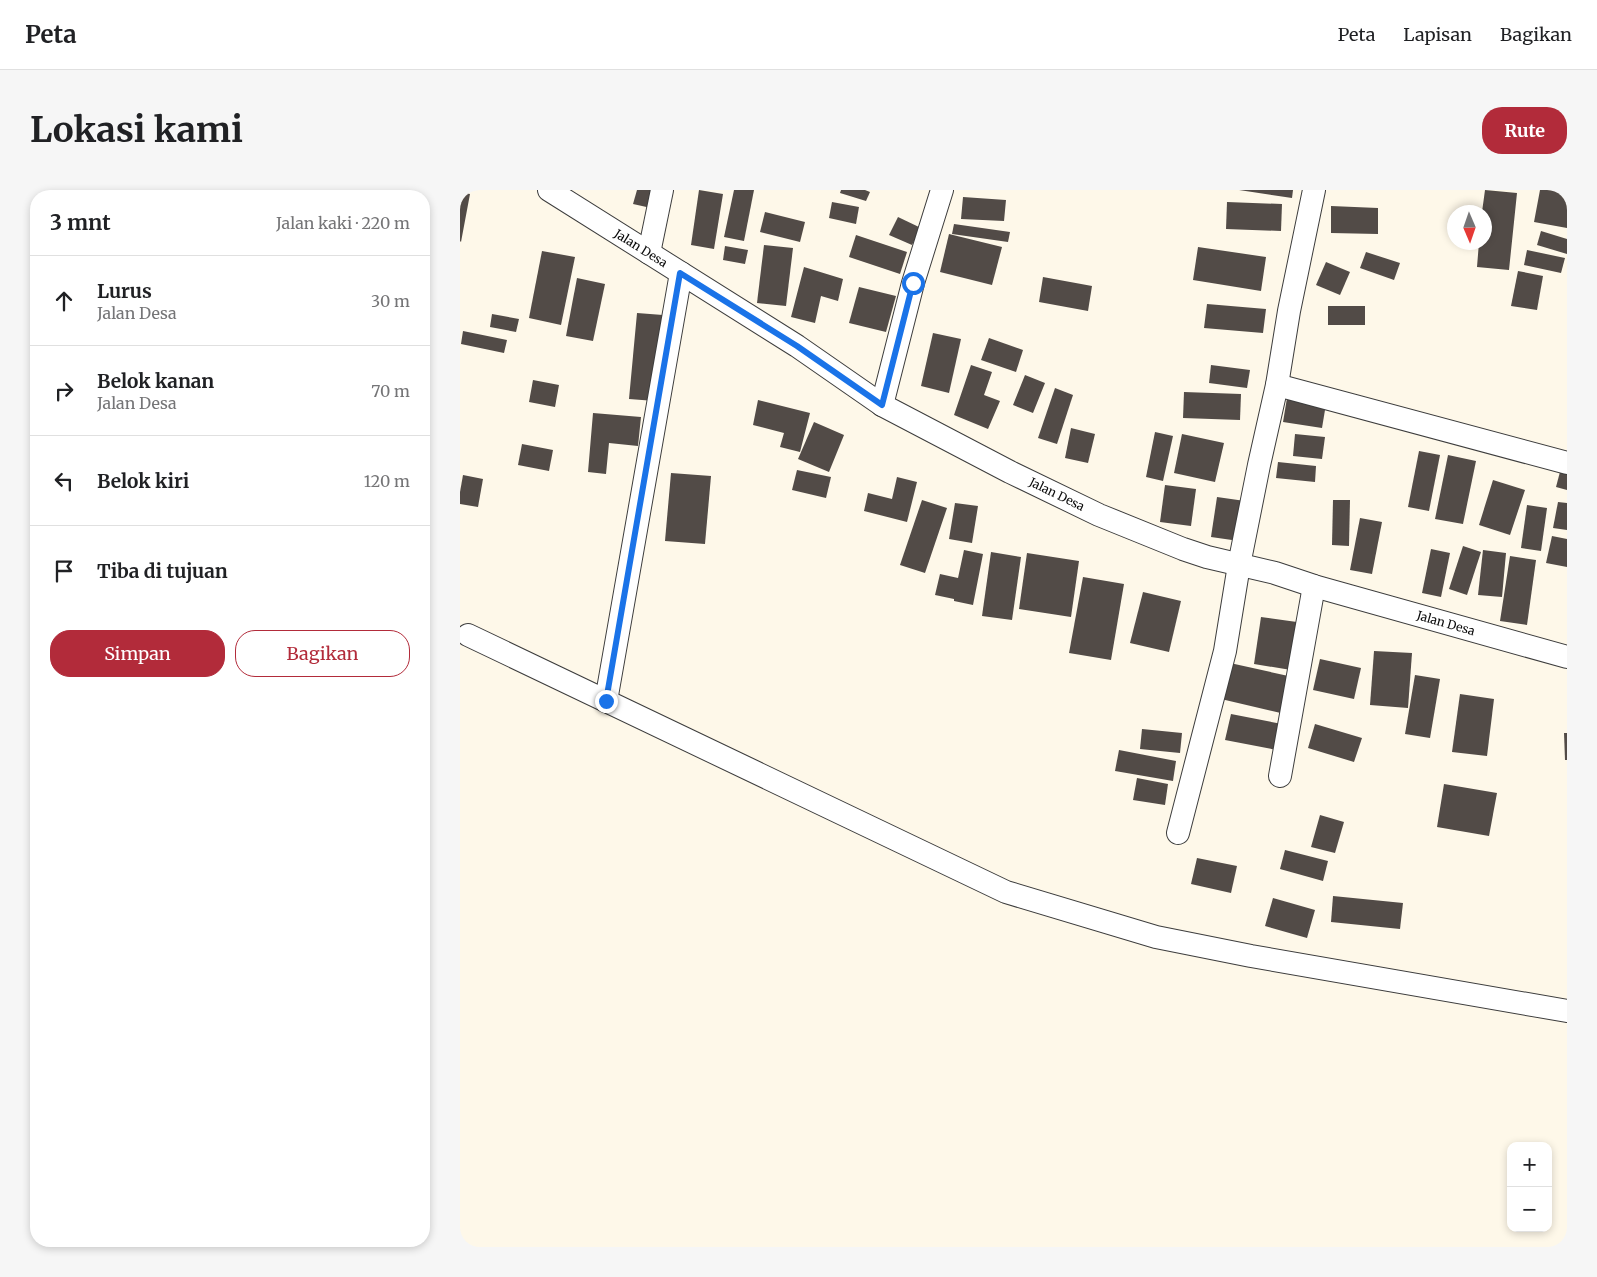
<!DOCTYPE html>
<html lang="id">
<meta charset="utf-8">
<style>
body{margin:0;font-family:Merriweather,serif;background:#f6f6f6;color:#202124}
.controls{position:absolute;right:15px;bottom:15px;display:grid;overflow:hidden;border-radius:10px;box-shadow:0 2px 8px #0003}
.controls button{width:45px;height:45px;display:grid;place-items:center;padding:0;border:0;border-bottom:1px solid #e0e0e0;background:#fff;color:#202124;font:25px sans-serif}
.compass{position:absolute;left:987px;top:15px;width:45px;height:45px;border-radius:50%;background:#fff;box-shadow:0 2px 8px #0003;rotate:178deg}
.stop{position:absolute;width:15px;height:15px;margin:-11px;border:4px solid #1a73e8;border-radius:50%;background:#fff}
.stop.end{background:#1a73e8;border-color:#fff;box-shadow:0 1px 5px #0008}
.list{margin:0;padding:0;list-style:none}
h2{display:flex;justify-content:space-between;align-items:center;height:65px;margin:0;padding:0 20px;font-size:21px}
h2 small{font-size:16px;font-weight:400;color:#757577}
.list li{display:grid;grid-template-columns:32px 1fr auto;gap:15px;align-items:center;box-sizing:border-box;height:90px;padding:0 20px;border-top:1px solid #e0e0e0}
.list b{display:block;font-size:19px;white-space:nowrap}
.list p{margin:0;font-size:16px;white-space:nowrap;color:#757577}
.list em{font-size:16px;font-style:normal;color:#757577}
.actions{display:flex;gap:10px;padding:15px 20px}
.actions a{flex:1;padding:11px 0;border:1px solid #b22b3a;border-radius:20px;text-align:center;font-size:18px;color:#b22b3a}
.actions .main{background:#b22b3a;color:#fff}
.icon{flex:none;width:28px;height:28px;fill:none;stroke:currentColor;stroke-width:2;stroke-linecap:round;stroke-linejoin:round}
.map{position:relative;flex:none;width:1107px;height:1057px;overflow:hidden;border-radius:20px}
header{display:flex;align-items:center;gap:30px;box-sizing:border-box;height:70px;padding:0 25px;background:#fff;border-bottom:1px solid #e0e0e0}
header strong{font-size:24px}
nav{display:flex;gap:28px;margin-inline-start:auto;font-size:18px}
.intro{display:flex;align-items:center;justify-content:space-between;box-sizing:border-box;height:120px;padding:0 30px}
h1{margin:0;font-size:35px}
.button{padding:12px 22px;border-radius:20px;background:#b22b3a;color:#fff;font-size:18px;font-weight:700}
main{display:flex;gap:30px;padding:0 30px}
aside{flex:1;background:#fff;border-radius:20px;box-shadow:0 2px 8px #0003}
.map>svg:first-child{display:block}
</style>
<header>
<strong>Peta</strong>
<nav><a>Peta</a><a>Lapisan</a><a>Bagikan</a></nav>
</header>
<div class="intro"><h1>Lokasi kami</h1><a class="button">Rute</a></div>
<main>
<aside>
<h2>3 mnt<small>Jalan kaki · 220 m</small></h2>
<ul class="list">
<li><svg class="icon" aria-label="ahead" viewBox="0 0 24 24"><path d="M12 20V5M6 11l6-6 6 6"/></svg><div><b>Lurus</b><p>Jalan Desa</p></div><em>30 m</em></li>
<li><svg class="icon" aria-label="right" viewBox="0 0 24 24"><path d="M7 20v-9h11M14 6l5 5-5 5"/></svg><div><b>Belok kanan</b><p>Jalan Desa</p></div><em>70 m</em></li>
<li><svg class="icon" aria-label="left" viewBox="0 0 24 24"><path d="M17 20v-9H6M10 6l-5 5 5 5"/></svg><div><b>Belok kiri</b></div><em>120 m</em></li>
<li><svg class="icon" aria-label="arrive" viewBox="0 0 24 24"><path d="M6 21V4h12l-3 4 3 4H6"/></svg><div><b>Tiba di tujuan</b></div></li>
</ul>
<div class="actions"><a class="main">Simpan</a><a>Bagikan</a></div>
</aside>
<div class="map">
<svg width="1107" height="1057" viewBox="0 0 1107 1057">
<rect width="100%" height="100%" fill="#fef8e9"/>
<g fill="#524b47">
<polygon points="177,0 196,0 191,18 173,14"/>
<polygon points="239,0 263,4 254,59 231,55"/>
<polygon points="274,0 294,0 284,51 264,47"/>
<polygon points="381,0 405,0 410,2 406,11 380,3"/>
<polygon points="779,0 833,0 832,8"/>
<polygon points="1025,0 1057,3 1049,80 1017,77 1019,52 1024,52 1024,22 1022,22"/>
<polygon points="1080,0 1107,0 1107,38 1074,32"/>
<polygon points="0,2 10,4 1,52 0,51"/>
<polygon points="503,7 546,10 544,31 501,29"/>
<polygon points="372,12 399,17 396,34 369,28"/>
<polygon points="767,12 822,14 821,41 766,39"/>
<polygon points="871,16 918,18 918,44 871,43"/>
<polygon points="305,22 345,32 340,52 300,42"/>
<polygon points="438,27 461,38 452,55 429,45"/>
<polygon points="494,34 550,42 548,52 492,44"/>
<polygon points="1081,41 1107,49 1107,64 1077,55"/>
<polygon points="489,44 542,57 532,95 480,82"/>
<polygon points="396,45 447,62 440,84 389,67"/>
<polygon points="304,55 333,58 326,116 297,113"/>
<polygon points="265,56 288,60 285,74 263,70"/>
<polygon points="738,57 806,67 801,101 733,90"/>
<polygon points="1067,60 1105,68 1101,83 1064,75"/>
<polygon points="82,61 115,67 101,135 69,128"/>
<polygon points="906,62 940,73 934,90 900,78"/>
<polygon points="866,72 890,82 880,105 856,95"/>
<polygon points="344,77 383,89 378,111 361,106 355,133 331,127"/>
<polygon points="1058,81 1083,86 1077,120 1051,116"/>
<polygon points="583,87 632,96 628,121 579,112"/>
<polygon points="117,88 145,94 133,151 106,146"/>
<polygon points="399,97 436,106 426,142 389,133"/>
<polygon points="747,114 806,119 803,143 744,138"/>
<rect x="868" y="116" width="37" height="19"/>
<polygon points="177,123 203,125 195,211 169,209"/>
<polygon points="32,124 59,129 56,142 30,137"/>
<polygon points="3,141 47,150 44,163 1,154"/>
<polygon points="473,143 501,149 489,203 461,196"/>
<polygon points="529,148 563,160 556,182 521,170"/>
<polygon points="511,175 532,182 524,205 540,211 528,239 494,225"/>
<polygon points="751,175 790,180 787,198 749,193"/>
<polygon points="565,185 585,193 573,223 553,215"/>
<polygon points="73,190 99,195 95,217 69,212"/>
<polygon points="595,198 613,205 597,254 578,248"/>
<polygon points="724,202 781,204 780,230 723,228"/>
<polygon points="827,208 866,214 862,238 823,232"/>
<polygon points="298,210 350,223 340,262 320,257 324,243 293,235"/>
<polygon points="133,223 181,227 178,256 149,253 146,284 128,282"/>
<polygon points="354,232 384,245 369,282 338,269"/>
<polygon points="611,238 635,244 628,273 605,268"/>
<polygon points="695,242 713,246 703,291 686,287"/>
<polygon points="722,244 764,253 755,292 714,283"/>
<polygon points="835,244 865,247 862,269 833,266"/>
<polygon points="62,254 93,260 89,281 58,275"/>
<polygon points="959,261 980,265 969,321 948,317"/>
<polygon points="988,265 1016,271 1003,334 975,329"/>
<polygon points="818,272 856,276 855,292 816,288"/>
<polygon points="1101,278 1107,280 1107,300 1096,297"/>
<polygon points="337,280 371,287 366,308 332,300"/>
<polygon points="211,283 251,286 245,354 205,351"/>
<polygon points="3,285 23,289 18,317 0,314 0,302"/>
<polygon points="437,287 457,292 447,332 404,321 408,303 432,309"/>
<polygon points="1033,290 1065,300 1050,345 1019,335"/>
<polygon points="705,295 736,299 731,336 700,332"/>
<polygon points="757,307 785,311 779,351 751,347"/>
<polygon points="462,310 487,318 465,383 440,375"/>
<polygon points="873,310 890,310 889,356 872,355"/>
<polygon points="1098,312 1107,313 1107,340 1093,338"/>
<polygon points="495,313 518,316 512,353 489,349"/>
<polygon points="1067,315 1087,318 1081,361 1061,358"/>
<polygon points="900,328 922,332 912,384 890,380"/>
<polygon points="1092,346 1107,349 1107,377 1086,373"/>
<polygon points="1003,356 1021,362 1007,405 989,399"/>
<polygon points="971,359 990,363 981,407 962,403"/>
<polygon points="504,360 523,364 513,415 494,411 494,409 475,405 480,384 498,388"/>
<polygon points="1023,360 1046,363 1042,407 1018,405"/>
<polygon points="531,362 561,367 552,430 522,426"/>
<polygon points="567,363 619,371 611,427 559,419"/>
<polygon points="1050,366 1076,370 1067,435 1040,431"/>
<polygon points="623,387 664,394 651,470 609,463"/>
<polygon points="683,402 721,411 709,462 670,453"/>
<polygon points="801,427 844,433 837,481 794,474"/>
<polygon points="914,461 952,463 948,518 910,515"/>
<polygon points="860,469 901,478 894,509 853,500"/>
<polygon points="770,473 833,487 825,524 761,509"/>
<polygon points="955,485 980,489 970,548 945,544"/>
<polygon points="1000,504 1034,509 1027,566 992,562"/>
<polygon points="771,524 822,534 817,560 765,550"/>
<polygon points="855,534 902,548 894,572 848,558"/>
<polygon points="682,539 722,543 720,563 680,559"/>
<polygon points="1104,543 1107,543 1107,570 1105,570"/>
<polygon points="659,560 716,571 713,591 655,581"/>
<polygon points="677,588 708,594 705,615 673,610"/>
<polygon points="984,594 1037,603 1029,646 977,637"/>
<polygon points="860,625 884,632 875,663 851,657"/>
<polygon points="825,660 868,671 863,691 820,679"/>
<polygon points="737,668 777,676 771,703 731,694"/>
<polygon points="873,706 943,713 940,739 871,732"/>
<polygon points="813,708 855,720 847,748 805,736"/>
</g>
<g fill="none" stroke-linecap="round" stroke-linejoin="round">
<g stroke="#3d3d3d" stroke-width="24">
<g id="minor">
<polyline points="89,0 337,156 422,215 550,282 639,325 723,359 747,367 815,383 854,396 1107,467"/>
<polyline points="189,63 202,0"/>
<polyline points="817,195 1107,273"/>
<polyline points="422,215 453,93 482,0"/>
<polyline points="8,445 546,702 696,747 791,766 1107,821"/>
<polyline points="146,511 221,83"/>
<polyline points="820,586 854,396"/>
<polyline points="718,643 765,461 779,375 799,275 817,195 829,121 854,0"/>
</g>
</g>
<use href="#minor" stroke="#fff" stroke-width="22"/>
</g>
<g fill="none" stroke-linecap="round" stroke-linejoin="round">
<polyline stroke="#1a73e8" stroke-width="6" points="146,511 220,83 337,156 422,215 453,93"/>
</g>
<g text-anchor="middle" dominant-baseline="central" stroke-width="5" stroke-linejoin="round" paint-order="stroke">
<g font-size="12" fill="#0a0a0a" stroke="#fff">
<text transform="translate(181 58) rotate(32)">Jalan Desa</text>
<text transform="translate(597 304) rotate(26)">Jalan Desa</text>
<text transform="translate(986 433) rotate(16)">Jalan Desa</text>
</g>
</g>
</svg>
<div class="controls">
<button>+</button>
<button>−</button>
</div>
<svg class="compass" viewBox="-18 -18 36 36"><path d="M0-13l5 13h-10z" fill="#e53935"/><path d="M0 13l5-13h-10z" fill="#757577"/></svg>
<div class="stop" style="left:453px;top:93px"></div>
<div class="stop end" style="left:146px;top:511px"></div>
</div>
</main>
